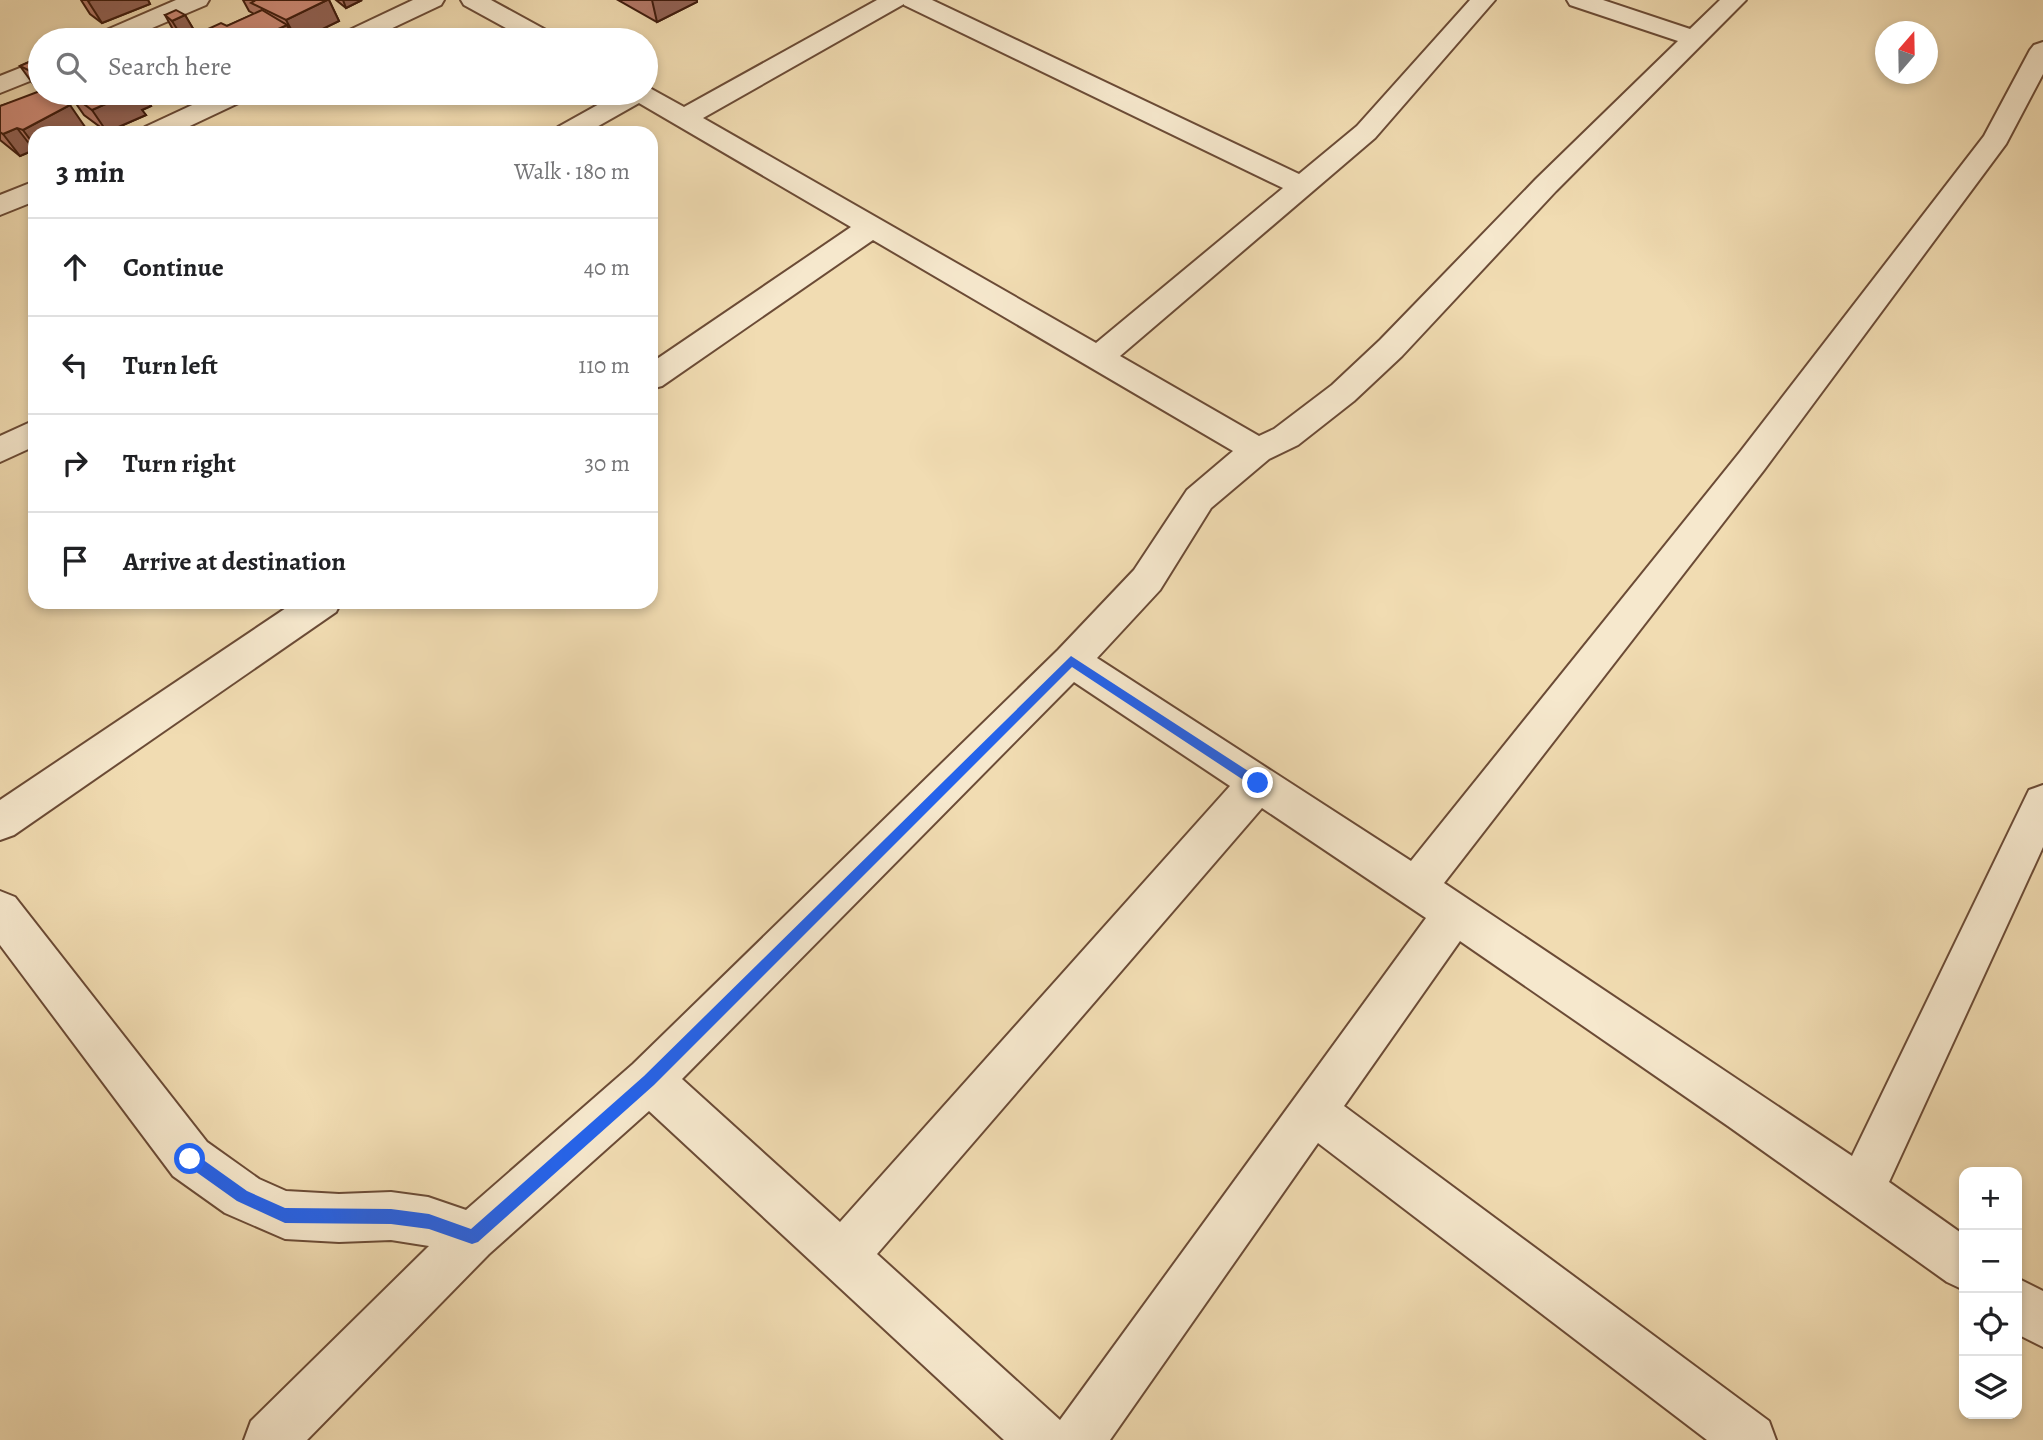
<!DOCTYPE html>
<meta charset="utf-8">
<style>
body{margin:0;font-family:Alegreya,serif;background:#f6f6f6;color:#202124}
.controls{position:absolute;right:21px;bottom:21px;display:grid;overflow:hidden;border-radius:14px;box-shadow:0 4px 10px #0003}
.controls button{width:63px;height:63px;display:grid;place-items:center;padding:0;border:0;border-bottom:2px solid #e0e0e0;background:#fff;color:#202124;font:35px sans-serif}
.compass{position:absolute;left:1875px;top:21px;width:63px;height:63px;border-radius:50%;background:#fff;box-shadow:0 4px 10px #0003;rotate:20deg}
.stop{position:absolute;width:21px;height:21px;margin:-16px;border:5px solid #2563eb;border-radius:50%;background:#fff}
.stop.end{background:#2563eb;border-color:#fff;box-shadow:0 2px 7px #0008}
.list{margin:0;padding:0;list-style:none}
h2{display:flex;justify-content:space-between;align-items:center;height:91px;margin:0;padding:0 28px;font-size:30px}
h2 small{font-size:23px;font-weight:400;color:#757577}
.list li{display:grid;grid-template-columns:46px 1fr auto;gap:21px;align-items:center;box-sizing:border-box;height:98px;padding:0 28px;border-top:2px solid #e0e0e0}
.list b{display:block;font-size:26px;white-space:nowrap}
.list em{font-size:23px;font-style:normal;color:#757577}
.icon{flex:none;width:38px;height:38px;fill:none;stroke:currentColor;stroke-width:2;stroke-linecap:round;stroke-linejoin:round}
.map{position:relative;flex:none;width:2043px;height:1440px;overflow:hidden}
.search{position:absolute;background:#fff;box-shadow:0 4px 10px #0003;left:28px;top:28px;width:630px;height:77px;display:flex;align-items:center;gap:18px;box-sizing:border-box;padding:0 24px;border-radius:38px;color:#757577;font-size:26px}
.panel{position:absolute;background:#fff;box-shadow:0 4px 10px #0003;left:28px;top:126px;width:630px;height:483px;border-radius:21px}
.map>svg:first-child{display:block}
</style>
<div class="map">
<svg width="2043" height="1440" viewBox="0 0 2043 1440">
<rect width="100%" height="100%" fill="#f1dcb2"/>
<filter id="stains"><feTurbulence type="fractalNoise" baseFrequency=".00286" numOctaves="4"/><feColorMatrix values="0 0 0 0 .2 0 0 0 0 .09 0 0 0 0 .02 0 0 0 .5 -.17"/></filter>
<radialGradient id="worn" r=".72"><stop offset=".6" stop-color="#630" stop-opacity="0"/><stop offset="1" stop-color="#630" stop-opacity=".3"/></radialGradient>
<g fill="none" stroke-linecap="round" stroke-linejoin="round">
<g stroke="#6b4b36" stroke-width="4">
<g id="street">
<polygon points="176,0 209,0 206,5 124,40 92,40 95,35"/>
<polygon points="413,0 444,0 441,5 367,40 336,40 339,35"/>
<polygon points="461,0 491,0 555,35 558,40 528,40 464,5"/>
<path d="M 877,0 L 932,0 L 1299,174 L 1357,126 L 1470,0 L 1495,0 L 1375,138 L 1120,356 L 1259,436 L 1274,429 L 1332,385 L 1380,340 L 1536,179 L 1678,41 L 1570,5 L 1567,0 L 1603,0 L 1690,29 L 1720,0 L 1746,0 L 1556,191 L 1402,356 L 1354,401 L 1298,445 L 1269,459 L 1211,508 L 1160,590 L 1097,658 L 1411,861 L 1740,452 L 1984,136 L 2030,50 L 2034,45 L 2043,42 L 2043,74 L 2006,144 L 1764,470 L 1444,883 L 1852,1156 L 2029,790 L 2043,785 L 2043,847 L 1889,1182 L 1964,1235 L 1964,1290 L 1947,1282 L 1728,1126 L 1460,941 L 1344,1106 L 1769,1421 L 1776,1440 L 1707,1440 L 1318,1143 L 1110,1440 L 1004,1440 L 649,1111 L 489,1254 L 307,1440 L 244,1440 L 251,1421 L 429,1246 L 391,1240 L 339,1242 L 285,1239 L 225,1213 L 173,1176 L 0,945 L 0,891 L 15,897 L 207,1142 L 259,1179 L 286,1191 L 339,1194 L 391,1192 L 428,1197 L 466,1210 L 633,1064 L 1058,650 L 1134,570 L 1187,490 L 1233,451 L 873,240 L 662,386 L 651,389 L 651,363 L 851,227 L 639,103 L 586,133 L 554,133 L 558,127 L 619,93 L 646,93 L 646,86 L 684,107 ZM 904,4 L 904,5 L 1283,188 L 1096,343 L 703,118 ZM 1074,682 L 1230,786 L 840,1222 L 682,1079 ZM 1262,808 L 1426,918 L 1060,1420 L 877,1254 Z"/>
<polygon points="40,60 40,77 0,93 0,76"/>
<polygon points="218,93 251,93 247,99 175,133 141,133 145,127"/>
<polygon points="35,181 35,201 0,215 0,195"/>
<polygon points="35,420 35,446 0,462 0,436"/>
<polygon points="295,602 341,602 336,612 14,835 0,840 0,800"/>
<polygon points="2017,1278 2043,1291 2043,1347 2017,1334"/>
</g>
</g>
<use href="#street" fill="#f6e8cd" fill-rule="evenodd"/>
</g>
<g fill="#b37868" stroke="#3e1b0d" stroke-width="2">
<polygon points="81,0 148,0 150,4 102,23 90,14"/>
<polygon points="243,0 329,0 339,21 300,40 200,40 197,34 227,26 254,14 249,11"/>
<polygon points="336,0 362,0 346,8"/>
<polygon points="618,0 697,0 697,2 657,22"/>
<polygon points="165,15 185,15 198,37 191,40 182,40 177,37"/>
<polygon points="40,57 40,90 36,88 20,66"/>
<polygon points="40,93 143,93 151,106 142,110 146,115 107,132 84,115 70,95 61,100 85,127 35,133 35,150 34,150 20,156 0,140 0,106"/>
</g>
<g fill="#926255" stroke="#3e1b0d" stroke-width="2">
<polygon points="91,0 148,0 150,4 102,23 88,1"/>
<polygon points="327,0 329,0 339,21 300,40 297,40 286,20"/>
<polygon points="343,0 362,0 346,8"/>
<polygon points="652,0 697,0 697,2 657,22"/>
<polygon points="185,15 198,37 191,40 184,40 172,21"/>
<polygon points="287,25 295,40 254,40"/>
<polygon points="54,93 76,93 69,93 70,95 60,100"/>
<polygon points="129,93 143,93 151,106 142,110 146,115 107,132 92,110"/>
<polygon points="70,105 85,127 74,133 35,133 35,146 23,130"/>
<polygon points="17,128 34,150 20,156 3,134"/>
</g>
<g fill="#d08c79" stroke="#3e1b0d" stroke-width="2">
<polygon points="256,0 327,0 286,20 251,3"/>
<polygon points="176,10 185,15 172,21 165,15"/>
<polygon points="262,10 287,25 254,40 206,40 197,34 221,23 227,26"/>
<polygon points="91,35 98,40 80,40"/>
<polygon points="40,57 40,76 20,66"/>
<polygon points="40,91 40,93 50,93 70,105 23,130 17,128 3,134 0,132 0,106"/>
<polygon points="69,93 131,93 92,110"/>
</g>
<polygon fill="#2563eb" points="1071,656 1262,780 1262,787 1254,787 1072,667 654,1085 478,1242 472,1244 429,1229 391,1224 285,1223 237,1201 185,1164 185,1154 195,1154 247,1191 285,1208 391,1209 429,1214 471,1229 644,1076"/>
<rect width="100%" height="100%" filter="url(#stains)"/>
<rect width="100%" height="100%" fill="url(#worn)"/>
</svg>
<div class="controls">
<button>+</button>
<button>−</button>
<button><svg class="icon" aria-label="locate" viewBox="0 0 24 24"><circle cx="12" cy="12" r="6"/><path d="M12 2v4M12 18v4M2 12h4M18 12h4"/></svg></button>
<button><svg class="icon" aria-label="layers" viewBox="0 0 24 24"><path d="M12 4l9 5-9 5-9-5zM3 14l9 5 9-5"/></svg></button>
</div>
<svg class="compass" viewBox="-18 -18 36 36"><path d="M0-13l5 13h-10z" fill="#e53935"/><path d="M0 13l5-13h-10z" fill="#757577"/></svg>
<div class="stop" style="left:190px;top:1159px"></div>
<div class="stop end" style="left:1258px;top:783px"></div>
<div class="search"><svg class="icon" aria-label="search" viewBox="0 0 24 24"><circle cx="10" cy="10" r="6"/><path d="M15 15l6 6"/></svg>Search here</div>
<section class="panel">
<h2>3 min<small>Walk · 180 m</small></h2>
<ul class="list">
<li><svg class="icon" aria-label="ahead" viewBox="0 0 24 24"><path d="M12 20V5M6 11l6-6 6 6"/></svg><div><b>Continue</b></div><em>40 m</em></li>
<li><svg class="icon" aria-label="left" viewBox="0 0 24 24"><path d="M17 20v-9H6M10 6l-5 5 5 5"/></svg><div><b>Turn left</b></div><em>110 m</em></li>
<li><svg class="icon" aria-label="right" viewBox="0 0 24 24"><path d="M7 20v-9h11M14 6l5 5-5 5"/></svg><div><b>Turn right</b></div><em>30 m</em></li>
<li><svg class="icon" aria-label="arrive" viewBox="0 0 24 24"><path d="M6 21V4h12l-3 4 3 4H6"/></svg><div><b>Arrive at destination</b></div></li>
</ul>
</section>
</div>
